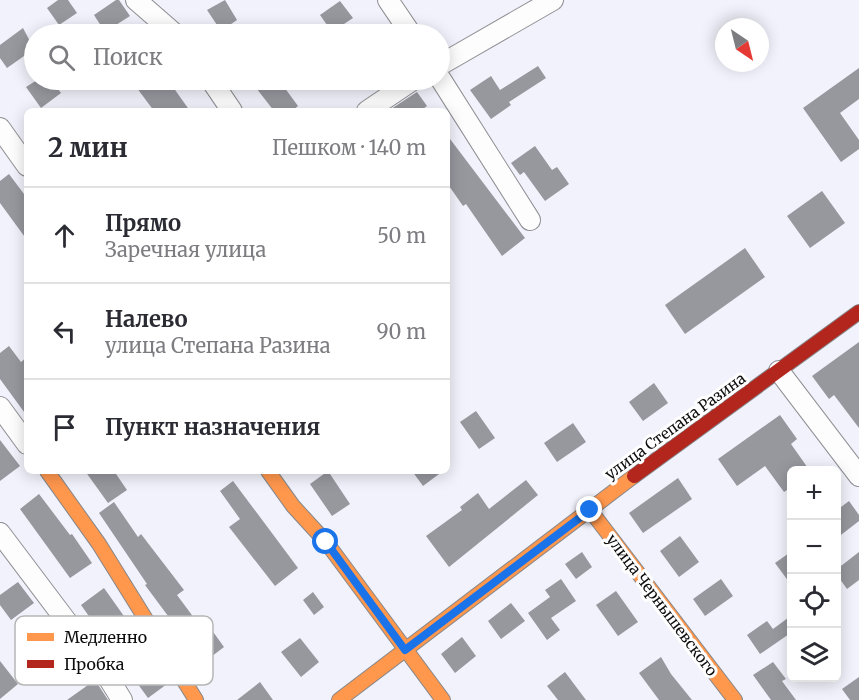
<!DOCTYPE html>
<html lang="ru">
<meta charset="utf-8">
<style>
body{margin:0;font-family:Merriweather,serif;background:#f2f2f3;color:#2b2b33}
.controls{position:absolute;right:18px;bottom:18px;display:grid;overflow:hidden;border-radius:9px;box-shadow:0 3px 15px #0003}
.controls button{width:54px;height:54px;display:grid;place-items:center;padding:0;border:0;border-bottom:2px solid #e1e1e2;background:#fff;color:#2b2b33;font:30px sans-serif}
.compass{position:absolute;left:715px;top:18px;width:54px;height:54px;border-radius:50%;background:#fff;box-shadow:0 3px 15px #0003;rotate:145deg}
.stop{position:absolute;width:18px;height:18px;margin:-14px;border:4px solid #1a73e8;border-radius:50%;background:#fff}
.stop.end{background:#1a73e8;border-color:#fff;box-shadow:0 2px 6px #0008}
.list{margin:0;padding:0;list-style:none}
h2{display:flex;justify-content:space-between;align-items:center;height:78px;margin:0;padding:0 24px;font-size:26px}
h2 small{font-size:20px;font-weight:400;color:#7c7c81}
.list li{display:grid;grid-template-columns:39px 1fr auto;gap:18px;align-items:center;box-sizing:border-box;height:96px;padding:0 24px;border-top:2px solid #e1e1e2}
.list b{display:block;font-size:22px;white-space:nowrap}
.list p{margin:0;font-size:20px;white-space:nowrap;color:#7c7c81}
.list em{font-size:20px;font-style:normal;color:#7c7c81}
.icon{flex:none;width:33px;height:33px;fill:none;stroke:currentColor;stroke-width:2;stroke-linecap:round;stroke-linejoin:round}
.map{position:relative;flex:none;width:859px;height:700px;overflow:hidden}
.search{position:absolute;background:#fff;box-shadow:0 3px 15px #0003;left:24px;top:24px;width:426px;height:66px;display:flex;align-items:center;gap:15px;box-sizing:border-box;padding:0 21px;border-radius:33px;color:#7c7c81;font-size:22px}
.panel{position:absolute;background:#fff;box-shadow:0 3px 15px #0003;left:24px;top:108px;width:426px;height:366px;border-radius:9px}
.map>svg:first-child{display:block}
</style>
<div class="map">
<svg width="859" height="700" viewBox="0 0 859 700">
<rect width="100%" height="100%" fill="#f1f2fb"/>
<g fill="#97989e">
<polygon points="58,0 68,0 77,13 59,25 47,8"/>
<polygon points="116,0 119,0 130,16 105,32 94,15"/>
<polygon points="225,0 237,20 221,31 207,10"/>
<polygon points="340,1 353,18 332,32 320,15"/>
<polygon points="23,28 34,49 7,68 0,58 0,45"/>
<polygon points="538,66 546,78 509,102 511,105 491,119 470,90 491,76 500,90"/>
<polygon points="859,68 859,99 840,113 859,140 859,149 841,162 803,108"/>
<polygon points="37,80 51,80 61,93 41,108 26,87"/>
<polygon points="131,80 168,80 190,111 154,111"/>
<polygon points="250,80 279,80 298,106 292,111 274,111"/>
<polygon points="417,92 427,106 420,111 388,111"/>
<polygon points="447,135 525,238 502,256 466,204 463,206 447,183"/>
<polygon points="535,146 552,170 557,167 569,184 545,201 524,172 520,175 511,163"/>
<polygon points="9,174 27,198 27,240 0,203 0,181"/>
<polygon points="822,191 845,223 810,248 787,216"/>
<polygon points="745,248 765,277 685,334 665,305"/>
<polygon points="859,342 859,428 834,395 829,399 812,376"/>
<polygon points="9,346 21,362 27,357 27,416 0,379 0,353"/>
<polygon points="654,383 668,403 643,421 629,402"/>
<polygon points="476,411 495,438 479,449 460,422"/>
<polygon points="780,415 797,439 791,444 810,471 792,471 792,487 784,492 765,466 737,486 718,459"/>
<polygon points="573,423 586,442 557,462 544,443"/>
<polygon points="0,440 20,466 0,481"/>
<polygon points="85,471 114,471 127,490 108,503"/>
<polygon points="328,471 350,504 332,516 310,484"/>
<polygon points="412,471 443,471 423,486"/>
<polygon points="678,478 692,499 643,533 629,513"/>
<polygon points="526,480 538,495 449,567 426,536 462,510 460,507 478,493 489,509"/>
<polygon points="233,481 298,568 275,586 229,527 240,519 220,491"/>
<polygon points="39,494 70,535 72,534 92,563 70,578 20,509"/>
<polygon points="849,501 859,515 859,521 837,538 837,510"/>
<polygon points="114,502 138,537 141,534 184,590 177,595 206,634 211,629 224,647 203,663 145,585 147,584 99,513"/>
<polygon points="680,536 699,562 679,577 660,551"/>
<polygon points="792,551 792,586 775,563"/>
<polygon points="582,552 592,567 576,579 565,564"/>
<polygon points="859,552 859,580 847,589 837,575 837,569"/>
<polygon points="561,579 576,601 551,618 560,630 547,640 528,613 550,597 545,590"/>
<polygon points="721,579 733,596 705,616 693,599"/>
<polygon points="18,582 34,603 11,620 0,605 0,595"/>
<polygon points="104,588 126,619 103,636 81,605"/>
<polygon points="616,591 638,622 618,636 596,605"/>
<polygon points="313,592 324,607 314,615 303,600"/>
<polygon points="511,603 525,621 501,639 488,621"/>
<polygon points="792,615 792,632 760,654 747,635 767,621 773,629"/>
<polygon points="462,637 476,656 455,673 441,654"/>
<polygon points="300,638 319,662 301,677 281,652"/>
<polygon points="661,657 671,674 692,700 659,700 639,673"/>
<polygon points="0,661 18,684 0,699"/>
<polygon points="153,661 167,684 148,698 132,676"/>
<polygon points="773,662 786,679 782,681 796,700 771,700 753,675"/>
<polygon points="565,672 586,700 558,700 547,686"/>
<polygon points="859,677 859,700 850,700 842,689"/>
<polygon points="95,680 108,700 67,700"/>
<polygon points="260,682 273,700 237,700"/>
</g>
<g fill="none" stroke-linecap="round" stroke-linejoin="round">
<g stroke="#909094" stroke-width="22">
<g id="street">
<polyline points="136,0 175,34"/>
<polyline points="388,0 411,34"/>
<polyline points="440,65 553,0"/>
<polyline points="440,78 530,220"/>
<polyline points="211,80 232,111"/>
<polyline points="367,111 413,80"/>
<polyline points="0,128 27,166"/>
<polyline points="779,371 859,476"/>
<polyline points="0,407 27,444"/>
<polyline points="0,533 104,671 122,700"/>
<polyline points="104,671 154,635"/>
</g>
</g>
<g stroke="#86878b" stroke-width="16">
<g id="slow">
<polyline points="47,471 99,544 196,700"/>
<polyline points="268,471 293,506 326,542 443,700"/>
<polyline points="590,510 735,700"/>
<polyline points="339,700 634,476"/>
</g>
</g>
<g stroke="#86878b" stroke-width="16">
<polyline id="jam" points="634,476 859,312"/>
</g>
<use href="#street" stroke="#fdfdfe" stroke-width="20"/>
<use href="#slow" stroke="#ff974d" stroke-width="14"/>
<use href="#jam" stroke="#b3261e" stroke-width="14"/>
</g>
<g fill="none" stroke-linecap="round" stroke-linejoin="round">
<polyline stroke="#1a73e8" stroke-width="8" points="326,542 405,650 590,510"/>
</g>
<g text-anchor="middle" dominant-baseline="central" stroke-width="6" stroke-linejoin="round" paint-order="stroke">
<g font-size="15" fill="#0d0d0d" stroke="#fff">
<text transform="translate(675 426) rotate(-36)">улица Степана Разина</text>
<text transform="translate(662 605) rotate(53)">улица Чернышевского</text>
</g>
</g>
<rect x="15" y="616" width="198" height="69" rx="9" fill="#fff" stroke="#b6b6b6" stroke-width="1.5"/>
<rect x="27" y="633" width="27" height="8" fill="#ff974d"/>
<rect x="27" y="660" width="27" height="8" fill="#b3261e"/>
<g font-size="16" fill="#0d0d0d">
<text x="64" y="643">Медленно</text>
<text x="64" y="670">Пробка</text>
</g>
</svg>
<div class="controls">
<button>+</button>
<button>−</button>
<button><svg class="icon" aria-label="locate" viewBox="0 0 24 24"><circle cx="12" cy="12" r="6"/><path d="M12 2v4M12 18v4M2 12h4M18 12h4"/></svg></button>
<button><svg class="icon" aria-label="layers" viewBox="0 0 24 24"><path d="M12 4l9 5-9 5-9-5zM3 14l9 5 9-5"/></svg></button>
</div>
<svg class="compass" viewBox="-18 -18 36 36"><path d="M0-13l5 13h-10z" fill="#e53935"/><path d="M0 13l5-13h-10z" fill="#7c7c81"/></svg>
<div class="stop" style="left:326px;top:542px"></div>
<div class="stop end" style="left:590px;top:510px"></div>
<div class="search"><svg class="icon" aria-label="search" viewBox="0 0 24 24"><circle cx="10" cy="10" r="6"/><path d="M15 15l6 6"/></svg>Поиск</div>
<section class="panel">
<h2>2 мин<small>Пешком · 140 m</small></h2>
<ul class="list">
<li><svg class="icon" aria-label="ahead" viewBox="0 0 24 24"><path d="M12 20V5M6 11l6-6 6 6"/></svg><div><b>Прямо</b><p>Заречная улица</p></div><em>50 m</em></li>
<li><svg class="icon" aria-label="left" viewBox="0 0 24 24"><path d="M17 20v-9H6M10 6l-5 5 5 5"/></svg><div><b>Налево</b><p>улица Степана Разина</p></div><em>90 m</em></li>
<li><svg class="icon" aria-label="arrive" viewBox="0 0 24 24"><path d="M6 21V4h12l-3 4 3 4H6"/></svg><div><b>Пункт назначения</b></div></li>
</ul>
</section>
</div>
